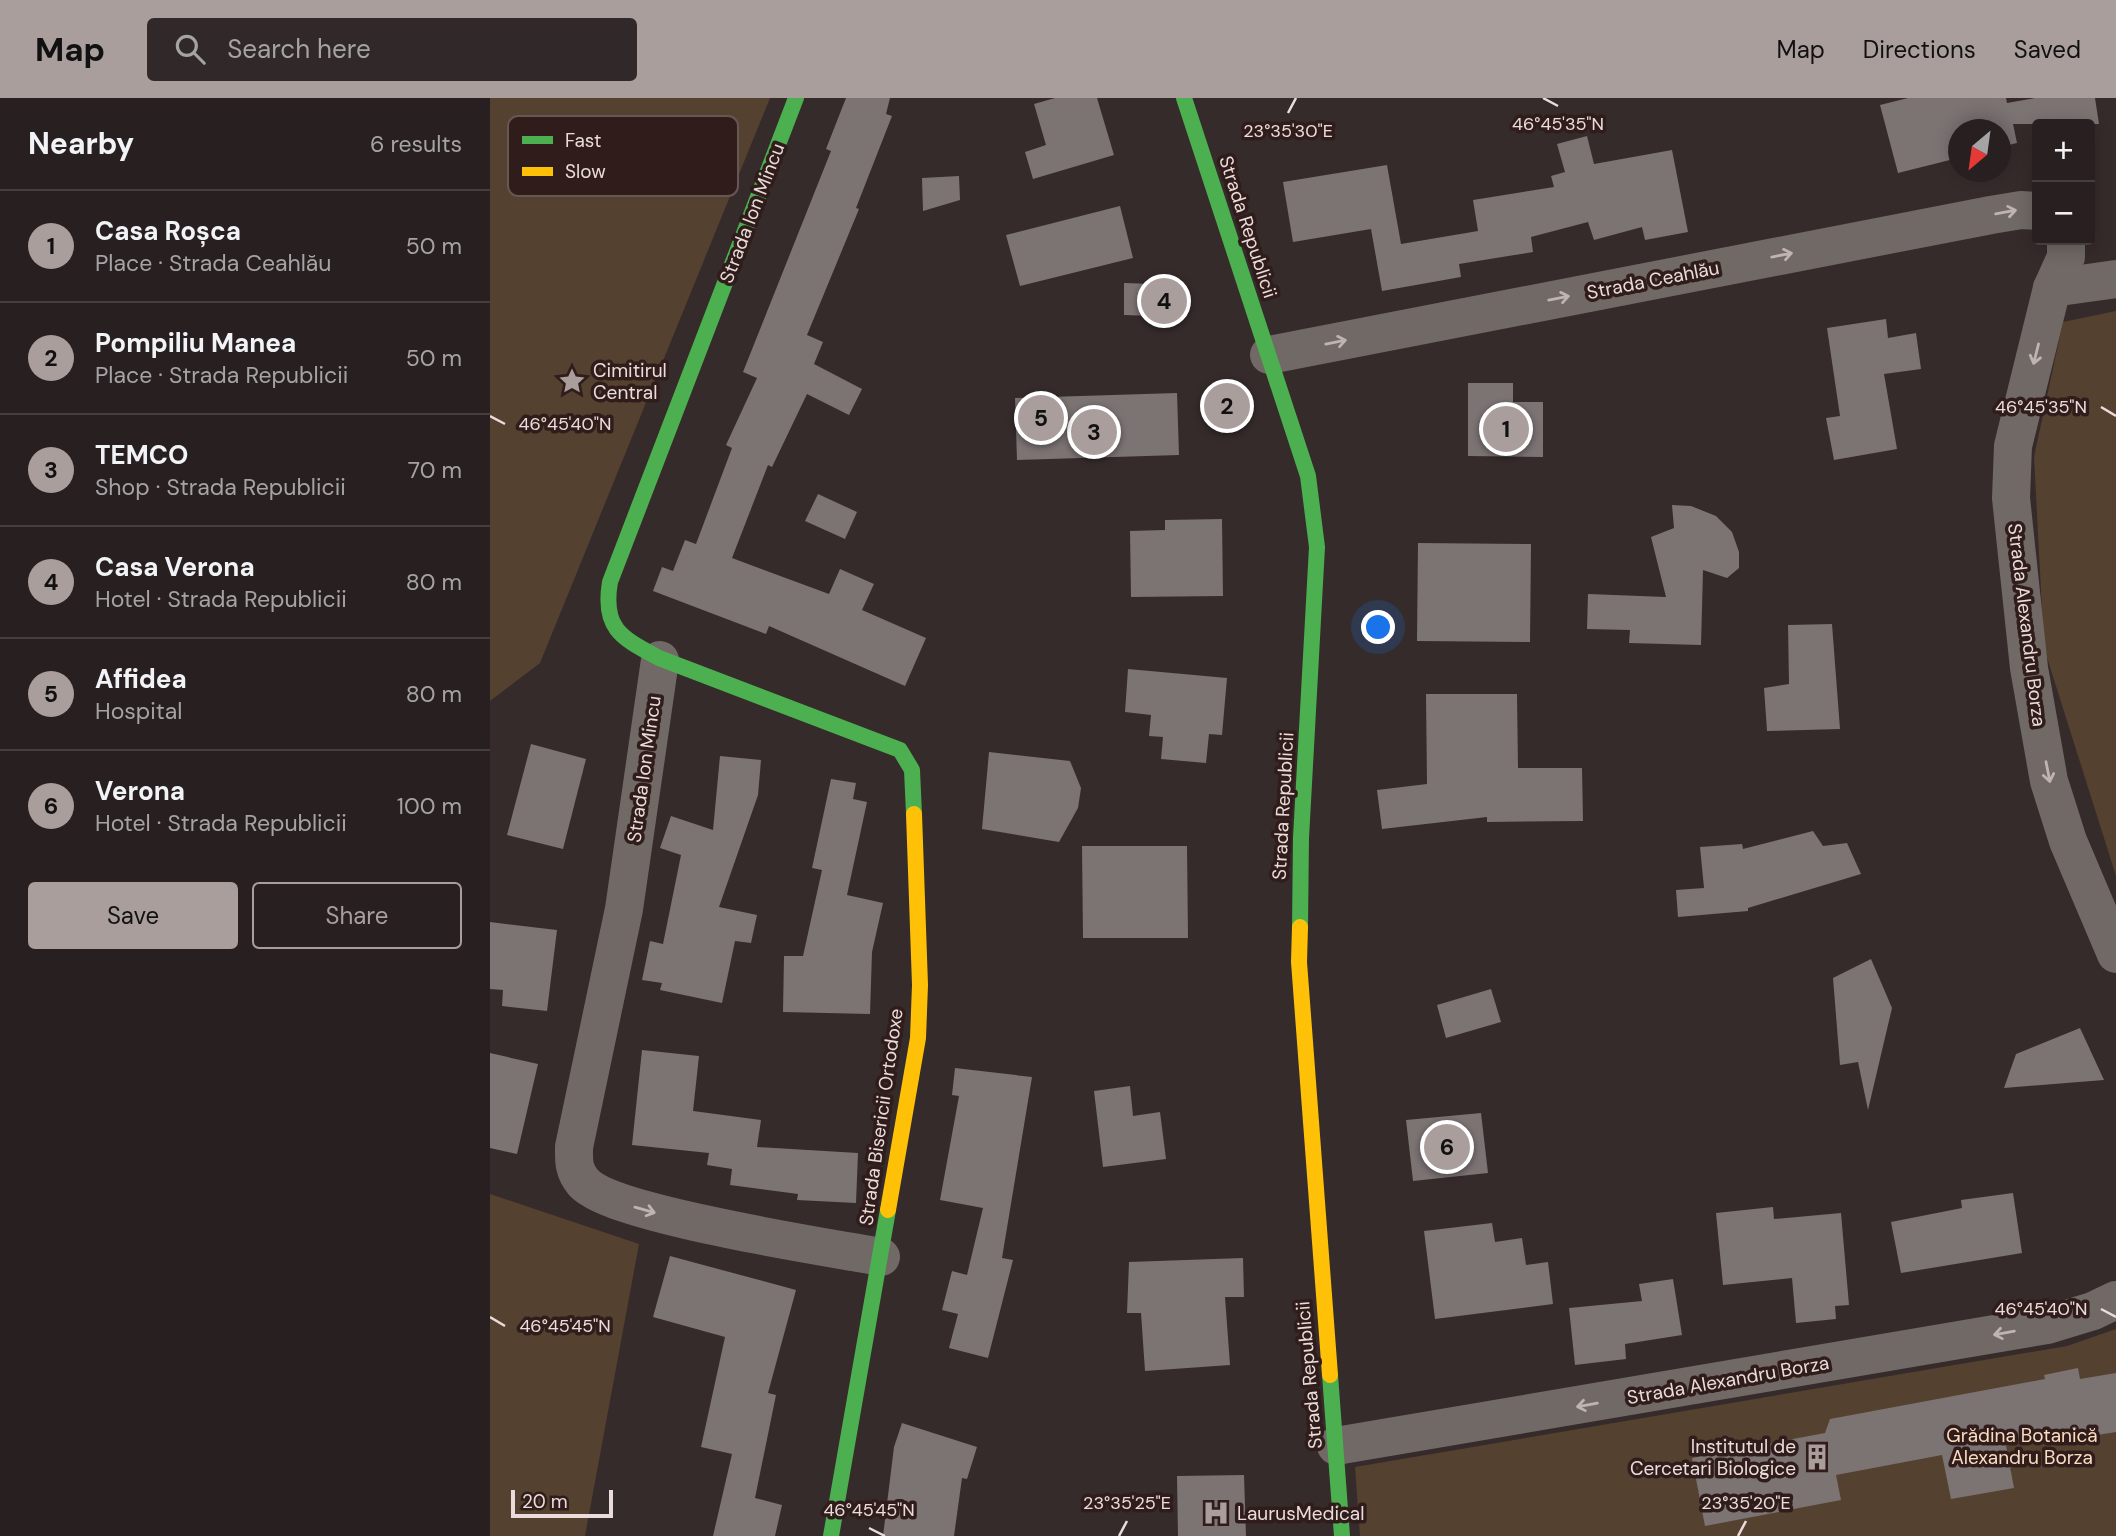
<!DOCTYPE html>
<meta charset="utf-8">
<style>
body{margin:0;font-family:"DM Sans",sans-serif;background:#302829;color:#f1f3f6}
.controls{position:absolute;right:21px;top:21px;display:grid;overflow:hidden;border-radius:7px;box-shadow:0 4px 18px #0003}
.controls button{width:63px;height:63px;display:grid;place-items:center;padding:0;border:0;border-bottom:2px solid #443e3e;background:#282020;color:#f1f3f6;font:35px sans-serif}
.compass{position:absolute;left:1458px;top:21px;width:63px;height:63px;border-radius:50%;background:#282020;box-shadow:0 4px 18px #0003;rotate:209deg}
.scale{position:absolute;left:21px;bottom:18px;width:102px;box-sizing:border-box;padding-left:7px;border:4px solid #e9dcda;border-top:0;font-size:19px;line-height:24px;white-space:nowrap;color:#e9dcda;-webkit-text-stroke:5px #301d1b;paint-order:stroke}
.you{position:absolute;left:889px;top:530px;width:24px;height:24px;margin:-18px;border:5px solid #fff;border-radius:50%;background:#1a73e8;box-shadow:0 0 0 10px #1a73e833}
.badge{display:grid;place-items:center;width:46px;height:46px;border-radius:50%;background:#aa9e9c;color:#111;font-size:23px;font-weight:700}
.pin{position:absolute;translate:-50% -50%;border:4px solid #fff;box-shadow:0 2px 7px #0006}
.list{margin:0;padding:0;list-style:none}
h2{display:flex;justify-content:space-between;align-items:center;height:91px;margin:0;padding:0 28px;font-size:30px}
h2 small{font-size:23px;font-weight:400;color:#a5a3a5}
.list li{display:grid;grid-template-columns:46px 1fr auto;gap:21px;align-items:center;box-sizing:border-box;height:112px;padding:0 28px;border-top:2px solid #443e3e}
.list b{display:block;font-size:26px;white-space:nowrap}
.list p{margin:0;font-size:23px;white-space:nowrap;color:#a5a3a5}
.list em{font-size:23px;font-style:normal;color:#a5a3a5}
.actions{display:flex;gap:14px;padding:21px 28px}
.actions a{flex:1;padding:16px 0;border:2px solid #aa9e9c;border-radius:7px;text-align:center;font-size:24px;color:#aa9e9c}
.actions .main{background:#aa9e9c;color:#111}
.icon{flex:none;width:38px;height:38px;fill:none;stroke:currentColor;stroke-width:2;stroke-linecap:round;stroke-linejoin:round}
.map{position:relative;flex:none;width:1626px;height:1438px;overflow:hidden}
header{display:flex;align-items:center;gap:42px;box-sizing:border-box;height:98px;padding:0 35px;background:#aa9e9c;color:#111}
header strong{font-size:33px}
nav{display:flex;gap:38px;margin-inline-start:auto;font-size:24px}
.search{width:490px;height:63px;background:#302829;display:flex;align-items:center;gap:18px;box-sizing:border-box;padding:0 24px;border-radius:7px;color:#a5a3a5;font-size:26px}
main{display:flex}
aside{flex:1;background:#282020}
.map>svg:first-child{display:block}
</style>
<header>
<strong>Map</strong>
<div class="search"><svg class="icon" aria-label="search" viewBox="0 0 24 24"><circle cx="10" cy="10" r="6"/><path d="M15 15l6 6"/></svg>Search here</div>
<nav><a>Map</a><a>Directions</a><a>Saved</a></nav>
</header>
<main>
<aside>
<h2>Nearby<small>6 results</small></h2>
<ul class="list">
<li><span class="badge">1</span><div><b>Casa Roșca</b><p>Place · Strada Ceahlău</p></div><em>50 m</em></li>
<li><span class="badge">2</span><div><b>Pompiliu Manea</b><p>Place · Strada Republicii</p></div><em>50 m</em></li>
<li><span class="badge">3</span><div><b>TEMCO</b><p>Shop · Strada Republicii</p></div><em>70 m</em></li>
<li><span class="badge">4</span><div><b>Casa Verona</b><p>Hotel · Strada Republicii</p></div><em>80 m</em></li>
<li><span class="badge">5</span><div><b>Affidea</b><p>Hospital</p></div><em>80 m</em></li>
<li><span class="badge">6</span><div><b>Verona</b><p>Hotel · Strada Republicii</p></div><em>100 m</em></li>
</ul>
<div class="actions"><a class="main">Save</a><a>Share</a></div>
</aside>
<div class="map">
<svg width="1626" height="1438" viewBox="0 0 1626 1438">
<rect width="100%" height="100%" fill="#352b2a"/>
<g fill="#554130">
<polygon points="0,0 280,0 50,565 0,603"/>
<polygon points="1626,213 1626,778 1554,550 1544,359 1573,224"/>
<polygon points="0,1096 149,1146 95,1438 0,1438"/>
<polygon points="1626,1231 1626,1438 870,1438 865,1369 1577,1248"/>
</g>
<g fill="#7c7373">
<polygon points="356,0 400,0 396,16 402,18 366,110 369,111 317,237 333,244 324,266 372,291 359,317 317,296 282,369 278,367 242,460 339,496 350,471 384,486 372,512 436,540 415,588 279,528 276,536 163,493 172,469 183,473 195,442 206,446 242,350 236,347 267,280 253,274 341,53 336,51"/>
<polygon points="565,0 607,0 624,57 543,81 535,54 556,47 544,6"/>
<polygon points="1418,0 1516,0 1517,5 1545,0 1605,0 1609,26 1523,26 1527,45 1510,49 1510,32 1468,32 1468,60 1408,75 1390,7"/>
<polygon points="1097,38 1104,66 1182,52 1198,134 1155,142 1152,129 1104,142 1098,124 1041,139 1043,154 969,166 971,179 892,193 881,131 803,144 793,84 897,67 911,146 988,133 983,102 1064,89 1061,78 1075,74 1067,46"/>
<polygon points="469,78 470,102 433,113 432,80"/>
<polygon points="630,108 643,160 530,188 516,137"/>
<polygon points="634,185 694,187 693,219 634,217"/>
<polygon points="1396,221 1398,240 1426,235 1431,271 1394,276 1407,351 1344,362 1336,320 1350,318 1337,230"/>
<polygon points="978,285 1023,285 1023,304 1053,304 1053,359 978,358"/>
<polygon points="687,295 689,357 527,362 525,300"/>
<polygon points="328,396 367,414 355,441 315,423"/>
<polygon points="1182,407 1201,408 1226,418 1242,434 1249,454 1249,470 1237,480 1213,472 1211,547 1139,545 1140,532 1097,531 1098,496 1176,499 1161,439 1184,430"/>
<polygon points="732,421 733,498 641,499 640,433 675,432 675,422"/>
<polygon points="928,445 1041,446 1040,544 927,543"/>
<polygon points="1342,526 1350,631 1277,633 1274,590 1299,586 1298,527"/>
<polygon points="638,571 737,580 732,637 719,636 716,665 671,661 673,639 659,638 661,617 635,614"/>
<polygon points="936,596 1027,596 1028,670 1092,670 1093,723 997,724 997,719 892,731 887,692 937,686"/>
<polygon points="41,646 96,661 73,751 17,737"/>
<polygon points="499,654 580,663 591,690 588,710 569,744 492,731"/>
<polygon points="230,658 271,662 268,697 229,809 267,817 261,845 245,843 232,905 170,892 172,885 152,882 160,843 173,846 191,757 170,750 181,718 223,732"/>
<polygon points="341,681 366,685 363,701 377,704 357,797 393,805 382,854 380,916 293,914 294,858 313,858 332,772 322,770"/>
<polygon points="1323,733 1333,748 1357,745 1371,776 1258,810 1258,813 1188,819 1186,792 1214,790 1210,749 1252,746 1253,751"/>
<polygon points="592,748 697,748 698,840 593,840"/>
<polygon points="0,824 67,832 57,913 12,908 13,892 0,891"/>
<polygon points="1381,861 1402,910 1378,1012 1368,964 1350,967 1343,880"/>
<polygon points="1001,891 1011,924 956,940 947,907"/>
<polygon points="1590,930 1614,982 1514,990 1526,956"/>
<polygon points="152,952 209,958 203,1013 271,1022 267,1049 368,1055 366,1105 307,1102 308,1096 240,1087 242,1071 217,1067 219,1055 142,1047"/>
<polygon points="0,955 48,966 27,1056 0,1050"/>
<polygon points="465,970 542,979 512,1160 523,1162 498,1260 459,1250 468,1216 452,1212 462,1173 477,1177 493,1110 450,1102 469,998 462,997"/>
<polygon points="640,988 643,1018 670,1014 676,1061 613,1069 604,993"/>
<polygon points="991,1015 998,1075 923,1083 916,1022"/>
<polygon points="1523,1095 1532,1155 1411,1175 1401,1124 1472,1110 1471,1102"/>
<polygon points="1283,1109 1284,1121 1351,1115 1359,1207 1345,1208 1346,1221 1306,1225 1302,1180 1233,1187 1226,1115"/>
<polygon points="1002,1125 1005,1144 1032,1140 1036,1167 1058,1164 1063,1206 945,1221 934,1133"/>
<polygon points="180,1158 306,1192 278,1295 286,1297 265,1400 292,1407 285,1438 223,1438 242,1356 211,1349 235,1239 163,1219"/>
<polygon points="753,1160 754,1199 735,1199 740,1267 655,1273 651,1215 637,1215 639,1164"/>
<polygon points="1183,1181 1192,1237 1135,1246 1136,1261 1085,1267 1079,1210 1152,1203 1149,1186"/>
<polygon points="1588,1270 1590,1281 1626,1275 1626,1334 1570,1343 1568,1333 1515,1342 1524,1390 1461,1401 1452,1357 1346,1377 1351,1402 1215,1428 1202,1360 1335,1335 1340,1321 1555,1281 1554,1277"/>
<polygon points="412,1325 487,1349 477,1381 472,1380 464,1438 393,1438 404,1349"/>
<polygon points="754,1377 756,1438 688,1438 687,1378"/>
</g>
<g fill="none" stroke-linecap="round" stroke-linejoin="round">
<g stroke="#706966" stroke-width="38">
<polyline points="1576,142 1576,159 1562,190 1523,348 1521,400 1539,570 1559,683 1578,743 1626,856"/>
<polyline points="1562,190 1626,181"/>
<polyline points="779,257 1501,117 1531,112 1547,113"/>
<path d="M 170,562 L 134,811 L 84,1049 C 84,1062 83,1072 93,1084 C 121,1117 338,1149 391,1159"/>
<polyline points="846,1348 1557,1227 1603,1213 1626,1202"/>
</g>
<g stroke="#4caf50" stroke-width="16">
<path d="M 306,0 L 120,484 C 112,531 132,540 169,560 L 410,652 L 422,672 L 424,716"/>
<polyline points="694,0 818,378 827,449 811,740 810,829"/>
<polyline points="840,1277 852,1438"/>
<polyline points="341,1438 398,1112"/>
</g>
<g stroke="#ffc107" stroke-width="16">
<polyline points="810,829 809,864 840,1277"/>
<polyline points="398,1112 428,940 430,887 424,716"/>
</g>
</g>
<defs><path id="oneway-shaft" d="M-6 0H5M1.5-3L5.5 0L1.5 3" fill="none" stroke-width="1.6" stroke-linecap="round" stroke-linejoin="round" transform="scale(1.75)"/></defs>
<g stroke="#bfb4b1">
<use href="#oneway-shaft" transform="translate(1516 114) rotate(-10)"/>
<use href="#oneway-shaft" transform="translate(1292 157) rotate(-11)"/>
<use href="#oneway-shaft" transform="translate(1069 200) rotate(-11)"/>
<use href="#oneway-shaft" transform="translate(846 244) rotate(-11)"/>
<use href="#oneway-shaft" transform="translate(1546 256) rotate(104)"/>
<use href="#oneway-shaft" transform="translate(1558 674) rotate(79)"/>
<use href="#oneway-shaft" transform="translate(155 1112) rotate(16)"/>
<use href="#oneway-shaft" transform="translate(1514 1235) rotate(170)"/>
<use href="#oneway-shaft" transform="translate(1097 1307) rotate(170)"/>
</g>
<path fill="none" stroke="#e9dcda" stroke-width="2.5" d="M 1053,0 L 1068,8M 798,15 L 806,0M 1611,309 L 1626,318M 0,318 L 15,326M 1611,1211 L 1626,1219M 0,1219 L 15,1228M 379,1430 L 395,1438M 629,1438 L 637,1423M 1248,1438 L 1256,1423"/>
<defs>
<g id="sight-bare" transform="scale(2.1)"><path d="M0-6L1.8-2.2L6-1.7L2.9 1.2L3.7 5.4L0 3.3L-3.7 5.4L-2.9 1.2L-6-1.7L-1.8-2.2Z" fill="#aa9e9c" stroke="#301d1b" stroke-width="2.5" paint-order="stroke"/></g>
<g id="building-bare" transform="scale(2.1)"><path d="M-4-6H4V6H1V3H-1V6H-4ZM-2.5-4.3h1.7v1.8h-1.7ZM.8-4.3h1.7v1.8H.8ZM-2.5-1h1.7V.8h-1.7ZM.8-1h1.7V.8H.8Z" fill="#aa9e9c" stroke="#301d1b" stroke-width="2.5" paint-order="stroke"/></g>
<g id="hospital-bare" transform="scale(2.1)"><path d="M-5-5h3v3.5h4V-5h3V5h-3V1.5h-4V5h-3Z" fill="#aa9e9c" stroke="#301d1b" stroke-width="2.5" paint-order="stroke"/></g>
</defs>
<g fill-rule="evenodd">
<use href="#sight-bare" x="82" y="283"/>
<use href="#building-bare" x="1327" y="1359"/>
<use href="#hospital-bare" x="726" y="1415"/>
</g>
<g text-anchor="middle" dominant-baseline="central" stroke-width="7" stroke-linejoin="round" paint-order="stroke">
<g font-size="19" fill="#e9dcda" stroke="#301d1b">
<text transform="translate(262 115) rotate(-69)">Strada Ion Mincu</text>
<text transform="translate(758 129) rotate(72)">Strada Republicii</text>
<text transform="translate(1163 182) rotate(-11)">Strada Ceahlău</text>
<text transform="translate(1537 527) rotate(83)">Strada Alexandru Borza</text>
<text transform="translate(154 671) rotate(-82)">Strada Ion Mincu</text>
<text transform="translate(793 708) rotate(-87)">Strada Republicii</text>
<text transform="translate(391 1019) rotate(-82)">Strada Bisericii Ortodoxe</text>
<text transform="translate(819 1277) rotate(-95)">Strada Republicii</text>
<text transform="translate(1238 1282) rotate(-10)">Strada Alexandru Borza</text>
</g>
<g font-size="19" fill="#e9dcda" stroke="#301d1b" text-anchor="start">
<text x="103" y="272">Cimitirul<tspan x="103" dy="22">Central</tspan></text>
<text x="1306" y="1348" text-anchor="end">Institutul de<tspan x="1306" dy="22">Cercetari Biologice</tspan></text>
<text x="747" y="1415">LaurusMedical</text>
</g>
<g font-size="19" fill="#fadcc1" stroke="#301d1b">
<text x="1532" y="1337">Grădina Botanică<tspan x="1532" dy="22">Alexandru Borza</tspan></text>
</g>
</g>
<rect x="18" y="18" width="230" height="80" rx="10" fill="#301d1b" stroke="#685654" stroke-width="2"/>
<rect x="32" y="38" width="31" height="8" fill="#4caf50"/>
<rect x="32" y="69" width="31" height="9" fill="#ffc107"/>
<g font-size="19" fill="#e9dcda">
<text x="75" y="49">Fast</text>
<text x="75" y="80">Slow</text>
</g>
<g font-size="18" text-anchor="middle" fill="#e9dcda" stroke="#301d1b" stroke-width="7" stroke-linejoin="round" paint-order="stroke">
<text x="1068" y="32">46°45'35"N</text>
<text x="798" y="39">23°35'30"E</text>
<text x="1551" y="315">46°45'35"N</text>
<text x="75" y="332">46°45'40"N</text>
<text x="1551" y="1217">46°45'40"N</text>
<text x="75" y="1234">46°45'45"N</text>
<text x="637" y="1411">23°35'25"E</text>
<text x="1256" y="1411">23°35'20"E</text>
<text x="379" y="1418">46°45'45"N</text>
</g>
</svg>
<div class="controls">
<button>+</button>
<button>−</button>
</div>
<svg class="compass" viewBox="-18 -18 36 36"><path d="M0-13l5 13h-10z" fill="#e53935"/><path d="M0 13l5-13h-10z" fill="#a5a3a5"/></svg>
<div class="scale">20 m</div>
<div class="you"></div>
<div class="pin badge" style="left:1016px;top:331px">1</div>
<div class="pin badge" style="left:737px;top:308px">2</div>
<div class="pin badge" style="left:604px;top:334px">3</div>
<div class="pin badge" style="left:674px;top:203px">4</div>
<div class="pin badge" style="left:551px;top:320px">5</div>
<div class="pin badge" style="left:957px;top:1049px">6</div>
</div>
</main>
